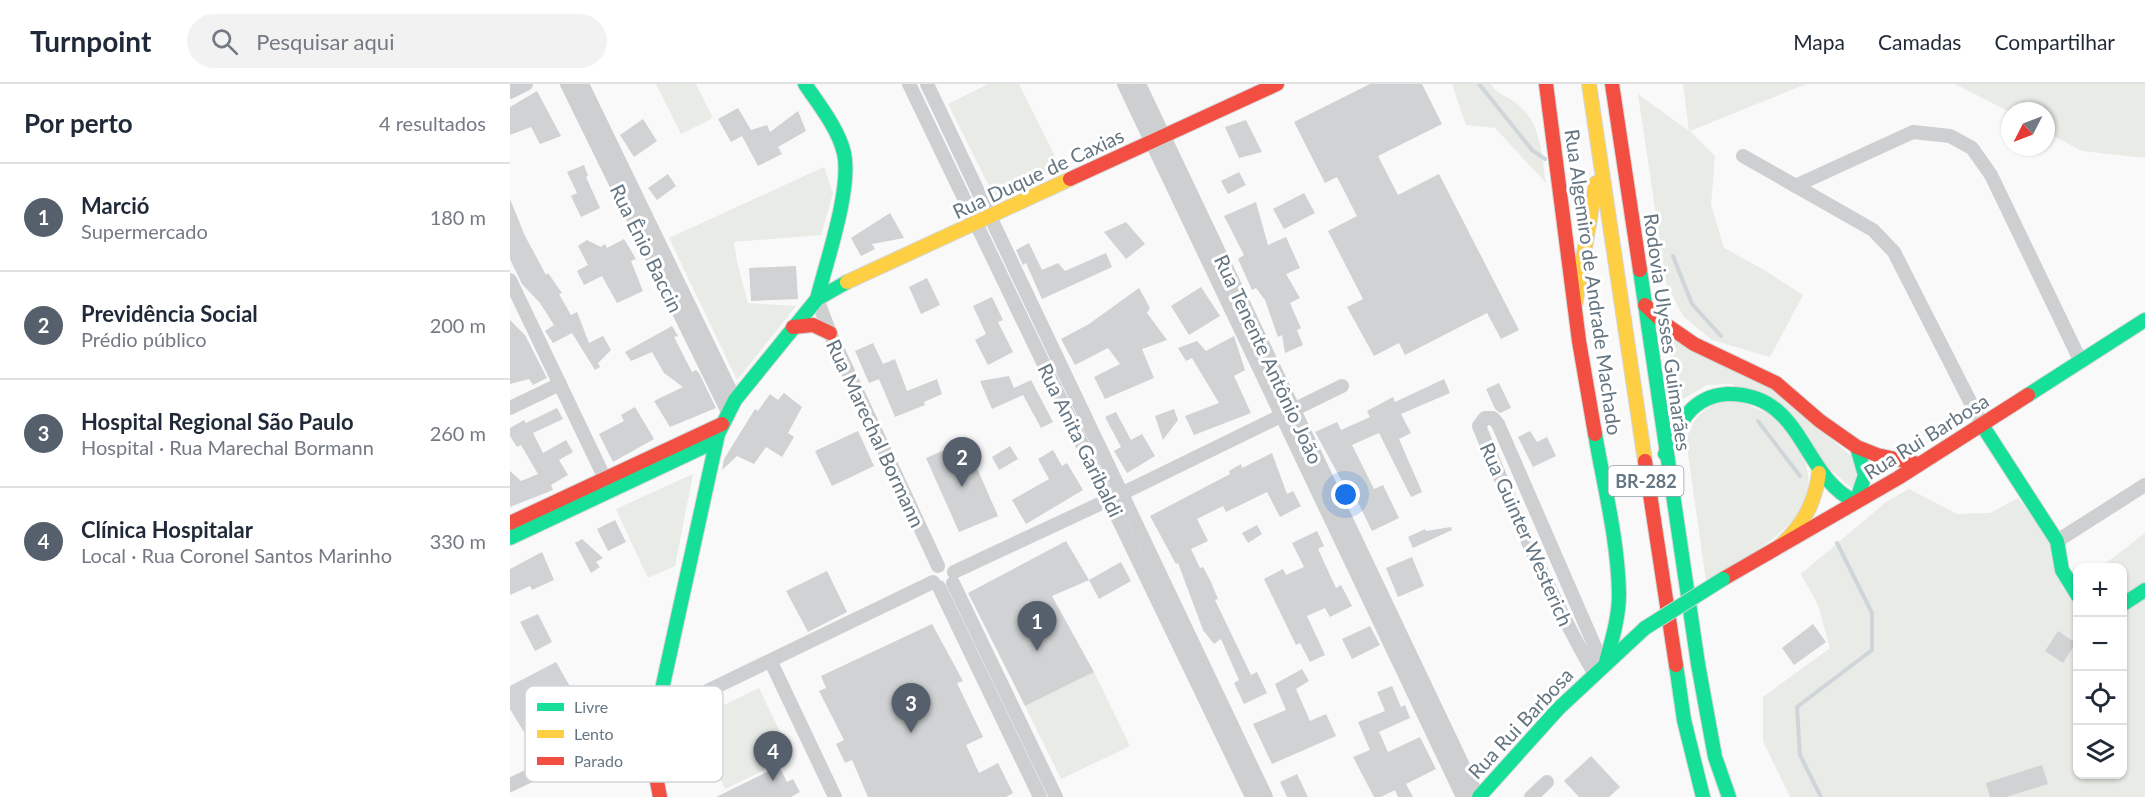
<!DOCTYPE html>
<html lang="pt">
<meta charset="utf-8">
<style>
body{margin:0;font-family:Lato,sans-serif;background:#f2f2f3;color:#1f2937}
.controls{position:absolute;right:18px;bottom:18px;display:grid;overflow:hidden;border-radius:12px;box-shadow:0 2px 4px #0004}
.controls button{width:54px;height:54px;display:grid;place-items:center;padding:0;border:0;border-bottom:2px solid #e0e1e3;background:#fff;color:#1f2937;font:30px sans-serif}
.compass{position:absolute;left:1491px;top:18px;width:54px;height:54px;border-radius:50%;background:#fff;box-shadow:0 2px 4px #0004;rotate:228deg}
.you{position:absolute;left:836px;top:411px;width:21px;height:21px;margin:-15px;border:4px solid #fff;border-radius:50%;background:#1a73e8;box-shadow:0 0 0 9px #1a73e833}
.badge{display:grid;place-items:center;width:39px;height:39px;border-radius:50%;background:#56606c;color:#fff;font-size:20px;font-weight:700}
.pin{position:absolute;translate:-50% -50px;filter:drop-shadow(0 2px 3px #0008)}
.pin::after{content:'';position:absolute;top:32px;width:21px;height:18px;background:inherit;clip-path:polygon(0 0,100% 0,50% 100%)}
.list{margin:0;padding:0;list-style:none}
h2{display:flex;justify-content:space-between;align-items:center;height:78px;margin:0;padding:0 24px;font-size:26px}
h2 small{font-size:20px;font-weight:400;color:#747a83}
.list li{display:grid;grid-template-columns:39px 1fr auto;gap:18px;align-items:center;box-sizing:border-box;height:108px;padding:0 24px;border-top:2px solid #e0e1e3}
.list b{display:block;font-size:22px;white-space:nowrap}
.list p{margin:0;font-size:20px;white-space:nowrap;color:#747a83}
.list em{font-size:20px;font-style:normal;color:#747a83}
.icon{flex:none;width:33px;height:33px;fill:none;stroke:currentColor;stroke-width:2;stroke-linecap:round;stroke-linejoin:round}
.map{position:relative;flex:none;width:1635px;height:713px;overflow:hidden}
header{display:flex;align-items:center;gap:36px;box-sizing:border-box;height:84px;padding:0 30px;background:#fff;border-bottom:2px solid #e0e1e3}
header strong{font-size:28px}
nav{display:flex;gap:33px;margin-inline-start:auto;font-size:21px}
.search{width:420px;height:54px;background:#f2f2f3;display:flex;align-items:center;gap:15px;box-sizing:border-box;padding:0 21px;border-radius:33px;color:#747a83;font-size:22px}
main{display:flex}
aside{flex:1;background:#fff}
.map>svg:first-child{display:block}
</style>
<header>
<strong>Turnpoint</strong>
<div class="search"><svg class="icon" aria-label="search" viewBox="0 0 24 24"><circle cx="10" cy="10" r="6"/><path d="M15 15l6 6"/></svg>Pesquisar aqui</div>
<nav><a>Mapa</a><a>Camadas</a><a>Compartilhar</a></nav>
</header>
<main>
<aside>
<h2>Por perto<small>4 resultados</small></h2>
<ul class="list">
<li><span class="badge">1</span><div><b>Marció</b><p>Supermercado</p></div><em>180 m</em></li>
<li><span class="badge">2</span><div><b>Previdência Social</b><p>Prédio público</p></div><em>200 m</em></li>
<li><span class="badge">3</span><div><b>Hospital Regional São Paulo</b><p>Hospital · Rua Marechal Bormann</p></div><em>260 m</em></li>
<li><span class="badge">4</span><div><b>Clínica Hospitalar</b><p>Local · Rua Coronel Santos Marinho</p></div><em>330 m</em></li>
</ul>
</aside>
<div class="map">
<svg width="1635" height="713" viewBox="0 0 1635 713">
<rect width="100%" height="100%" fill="#f9f9f9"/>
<g fill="#e8ebe6">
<polygon points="146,0 186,0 203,34 171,50"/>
<polygon points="478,0 509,0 551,84 486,116 438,20"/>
<path d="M 942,0 L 981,0 C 988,12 997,11 1006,19 C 1032,39 1031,70 1036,99 L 985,44 L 956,41 Z"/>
<polygon points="1173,0 1296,0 1180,47 1205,72 1201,120 1214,164 1254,186 1293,211 1260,273 1202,256 1173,232 1156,199 1128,10 1179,47"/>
<polygon points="1445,0 1635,0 1635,74 1572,67 1536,48 1536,27 1500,28"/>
<polygon points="314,83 323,109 311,151 224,158 227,178 238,219 286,222 227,296 159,154"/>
<polygon points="1157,252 1247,291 1347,377 1345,407 1222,300 1197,301 1168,318"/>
<path d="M 1229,316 C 1242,324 1263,330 1273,341 C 1279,346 1282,355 1286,361 C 1331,429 1244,467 1196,497 L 1176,356 C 1186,328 1199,317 1229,316 Z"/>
<polygon points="183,390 165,482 138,494 106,425"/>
<polygon points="1399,405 1447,430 1480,429 1508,414 1540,457 1552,505 1567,498 1568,690 1612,690 1612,484 1591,483 1635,449 1635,713 1280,713 1253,657 1253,613 1320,564 1308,521 1291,490 1376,418"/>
<polygon points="584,588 620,662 551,695 515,622"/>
<polygon points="249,604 282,673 215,705 183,636"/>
</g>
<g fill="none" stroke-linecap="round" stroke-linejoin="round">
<g stroke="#ced6d9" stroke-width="4">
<polyline points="969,0 1023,67 1035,75"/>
<polyline points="1163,172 1182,220 1211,252"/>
<polyline points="1248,337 1290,392"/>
<polyline points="1311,713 1290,671 1287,623 1362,566 1362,529 1327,459"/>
</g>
</g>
<g fill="#d0d2d3">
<polygon points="860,0 912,0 932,40 868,72 888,111 929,90 1009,246 991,255 977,229 895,271 889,259 864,272 837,223 853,215 818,147 847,132 827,93 815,99 784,38"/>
<polygon points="27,7 51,52 30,60 21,43 0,51 0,23"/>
<polygon points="228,24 241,46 257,41 260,48 288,27 296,47 268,63 272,70 248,82 232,52 221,58 208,35"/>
<polygon points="133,35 147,57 124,73 110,51"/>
<polygon points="736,36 752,68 729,74 715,43"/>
<polygon points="74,81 78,92 76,93 90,124 71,133 61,112 67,109 57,88"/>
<polygon points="729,88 736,101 718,110 711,97"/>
<polygon points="158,90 166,102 147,116 138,104"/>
<polygon points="794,109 805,129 774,145 763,125"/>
<polygon points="0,115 15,152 36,191 38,189 52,209 49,210 61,231 67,228 79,259 93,252 101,266 88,279 90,283 85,286 62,249 43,259 35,247 44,241 30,219 12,200 0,175"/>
<polygon points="746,118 758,161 776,153 790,184 776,190 790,214 780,219 791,244 787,246 793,261 775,269 772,251 768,253 755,216 746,204 742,206 728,175 734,171 714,132"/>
<polygon points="380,129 394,154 362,160 365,165 351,172 341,154"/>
<polygon points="616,138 635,160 616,175 594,148"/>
<polygon points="114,155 126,175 121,177 133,207 107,219 92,192 74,201 67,187 78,181 68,162 77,156 91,163 95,160 97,164"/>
<polygon points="519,159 532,186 548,179 555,187 596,169 602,183 532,215 516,179 513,181 506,166"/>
<polygon points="286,182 288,215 241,217 239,184"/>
<polygon points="417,194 430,221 411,230 399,203"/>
<polygon points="691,203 710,232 679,251 661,222"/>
<polygon points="629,204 640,224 637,229 657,256 632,265 644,294 595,315 584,293 610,280 598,264 565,281 551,255 579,240"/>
<polygon points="482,213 493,236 488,238 503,268 478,281 465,256 476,250 463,222"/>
<polygon points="0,236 15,251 37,294 23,301 19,295 0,300"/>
<polygon points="162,242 168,252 164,253 182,288 186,286 189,289 206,324 160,343 144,317 173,303 154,289 142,268 121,277 115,268"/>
<polygon points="724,252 735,286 724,292 741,329 684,351 675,332 709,319 682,274 676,277 668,264 687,257 696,267"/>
<polygon points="363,259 373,280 385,275 397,307 427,295 432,310 414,318 415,321 385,333 369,295 359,299 345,267"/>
<polygon points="499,292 504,304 521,296 543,338 531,344 513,311 482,325 470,297"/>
<polygon points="934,295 940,309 891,330 901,349 889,355 912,408 901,413 869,349 842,361 864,405 873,401 889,434 862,447 843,408 839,410 805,348 827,338 831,346 860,333 857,327 883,313 885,318"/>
<polygon points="989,299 1001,324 990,329 985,325 976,305"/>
<polygon points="274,309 292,323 278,349 284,353 272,373 256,363 244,380 227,372 212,386 214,375 245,325 248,327 260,310 268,316"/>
<polygon points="125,323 144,355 103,378 89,350 114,337 111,331"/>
<polygon points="47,324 53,335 23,349 33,369 56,356 63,368 49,376 58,391 41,401 43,406 0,423 0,387 11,397 28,390 11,361 7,363 0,352 0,344 14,336 16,339"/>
<polygon points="664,325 668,336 653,356 645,332"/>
<polygon points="606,328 621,356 632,350 645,372 617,389 604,367 611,363 595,333"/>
<polygon points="348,347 364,382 322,402 305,367"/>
<polygon points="1020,347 1027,358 1037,353 1046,372 1023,383 1008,353"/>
<polygon points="455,357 488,432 449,448 416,374"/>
<polygon points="500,362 508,375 489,386 482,373"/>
<polygon points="543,366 552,382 557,379 573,406 516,440 502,416 539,395 528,375"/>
<polygon points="762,369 777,410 783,407 791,422 770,433 757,408 716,428 713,422 687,435 698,457 681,465 690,484 693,483 701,498 708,515 705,516 741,591 747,588 757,609 734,620 724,599 729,596 711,555 704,560 693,546 668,479 666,480 640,432 720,390 719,387 731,380 732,384"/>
<polygon points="105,436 116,458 98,467 87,445"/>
<polygon points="747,441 752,450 738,459 732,449"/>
<polygon points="941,443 942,446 903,464 898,453 915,445 916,447"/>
<polygon points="807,447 814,462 808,465 826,504 831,501 842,522 820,533 815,524 797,532 815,571 800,578 790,559 786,561 754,495 773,485 776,491 794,483 782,459"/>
<polygon points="72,455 93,474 86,478 90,483 81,489 65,459"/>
<polygon points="556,457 579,496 542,512 584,588 515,622 458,509"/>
<polygon points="32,468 44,496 22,506 20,502 0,511 0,485"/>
<polygon points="902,473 914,502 888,513 876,484"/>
<polygon points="611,478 621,497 589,515 579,496"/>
<polygon points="317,487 337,528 298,548 276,507"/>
<polygon points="28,530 42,558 25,567 10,538"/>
<polygon points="422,540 453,597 447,599 473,653 456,661 469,689 488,679 503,709 496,713 358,713 342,676 335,679 326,660 334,656 309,607 316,604 311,592"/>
<polygon points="1303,540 1316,558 1284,581 1272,564"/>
<polygon points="860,542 870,561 842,575 832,555"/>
<polygon points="1548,547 1566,559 1553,579 1535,567"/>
<polygon points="46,578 82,641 26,668 0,625 0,602"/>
<polygon points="792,585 799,597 786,605 800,637 816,630 826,652 762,680 743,640 776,626 765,600"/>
<polygon points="882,602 891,623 895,621 900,634 869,648 878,668 910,653 926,685 896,700 903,713 888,713 885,706 871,713 864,713 843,673 860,666 848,638 875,627 867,608"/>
<polygon points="1081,672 1110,703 1099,713 1069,713 1054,697"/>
<polygon points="1532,681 1538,700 1496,713 1480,713 1476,699"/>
<polygon points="269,682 277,698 283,695 290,708 281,713 206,713"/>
<polygon points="787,690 798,713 777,713 770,698"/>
</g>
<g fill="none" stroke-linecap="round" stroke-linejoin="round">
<g stroke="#d5d6d7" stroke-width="16">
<g id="fast">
<path d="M 295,0 C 309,21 328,44 334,69 C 342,104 316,179 307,215"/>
<polyline points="1130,186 1188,580 1205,673 1219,713"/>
<polyline points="1518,311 1635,236"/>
<polyline points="1472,341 1547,457 1552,486 1568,512"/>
<path d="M 1085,350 C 1094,402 1108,456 1109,510 C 1109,533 1102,556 1096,578"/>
<path d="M 1155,370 C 1168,341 1181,312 1217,310 C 1294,308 1291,393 1346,418 L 1355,391 L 1347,363"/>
<polyline points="0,454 204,358"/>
<polyline points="1612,521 1635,506"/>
<polyline points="1166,581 1174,636 1193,713"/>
<circle cx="147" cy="630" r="11"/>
<polyline points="149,619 208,350 225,316 307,215 337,198"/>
<polyline points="969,713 1048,625 1135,544"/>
</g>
</g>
<g stroke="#d5d6d7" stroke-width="16">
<g id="slow">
<polyline points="1079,0 1135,377"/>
<polyline points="337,198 560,95"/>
<polyline points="1065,222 1086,99"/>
<path d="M 1271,461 C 1293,441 1305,419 1309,389"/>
</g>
</g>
<g stroke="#d5d6d7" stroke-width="16">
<g id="jam">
<polyline points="1036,0 1069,257 1085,350"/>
<polyline points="1102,0 1130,186"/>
<polyline points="560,95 767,0"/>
<polyline points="1135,221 1155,240 1184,260 1266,299 1310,337 1347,363 1367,371 1409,380"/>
<polyline points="283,243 303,241 320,249"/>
<polyline points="1135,377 1166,581"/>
<polyline points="0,439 212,340"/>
<polyline points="1213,495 1388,394 1518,311"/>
<polyline points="143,641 144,682 150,713"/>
</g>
</g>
<g stroke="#cecfd0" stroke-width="14">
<polyline points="57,0 218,328"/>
<polyline points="72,0 225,316"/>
<polyline points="399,0 742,713"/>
<polyline points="417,0 756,713"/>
<polyline points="614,0 953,713"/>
<polyline points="629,0 968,713"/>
<polyline points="0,8 16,0"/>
<polyline points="1233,72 1363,146 1384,168 1472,341"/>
<polyline points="1285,102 1403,48 1440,52 1462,64 1481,91 1571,278"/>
<polyline points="0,196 98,401"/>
<polyline points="307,215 320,249 428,482"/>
<polyline points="0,324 50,300"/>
<polyline points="1547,457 1635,401"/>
<polyline points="444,488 613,409 832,302"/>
<polyline points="443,499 546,713"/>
<polyline points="429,503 530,713"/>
<polyline points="261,578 325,713"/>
<path d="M 1084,589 C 1039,511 1003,425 969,342 L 975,334 L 983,334 L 988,340 L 1093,581"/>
<polyline points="158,626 423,498"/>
<polyline points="0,701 137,636"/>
<polyline points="1021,713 1037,698"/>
</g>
<use href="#fast" stroke="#16e098" stroke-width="14"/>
<use href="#slow" stroke="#ffcf43" stroke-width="14"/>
<use href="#jam" stroke="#f24e42" stroke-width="14"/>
<g stroke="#d5d6d7" stroke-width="16" stroke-linecap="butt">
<polyline id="fast-bridge" points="1135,544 1213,495"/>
</g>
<use href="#fast-bridge" stroke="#16e098" stroke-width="14"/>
</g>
<g text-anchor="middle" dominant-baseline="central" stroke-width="6" stroke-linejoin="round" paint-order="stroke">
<rect fill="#fff" stroke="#939fa8" stroke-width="1.5" x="1098.5" y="382" width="75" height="30" rx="4.5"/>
<g font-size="18" font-weight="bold" fill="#657683">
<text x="1136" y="397">BR-282</text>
</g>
<g font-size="20" fill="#657683" stroke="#fff">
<text transform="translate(528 89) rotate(-25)">Rua Duque de Caxias</text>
<text transform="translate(137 164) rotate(64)">Rua Ênio Baccin</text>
<text transform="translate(1084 198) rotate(82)">Rua Algemiro de Andrade Machado</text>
<text transform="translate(1158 248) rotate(82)">Rodovia Ulysses Guimarães</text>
<text transform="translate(759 275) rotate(65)">Rua Tenente Antônio João</text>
<text transform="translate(366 349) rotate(65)">Rua Marechal Bormann</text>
<text transform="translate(1416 352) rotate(-32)">Rua Rui Barbosa</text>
<text transform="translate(571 356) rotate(64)">Rua Anita Garibaldi</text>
<text transform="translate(1017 450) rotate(66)">Rua Guinter Westerich</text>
<text transform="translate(1010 639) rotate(-47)">Rua Rui Barbosa</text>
</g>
</g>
<rect x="15" y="602" width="198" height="96" rx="9" fill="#fff" stroke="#d1d6da" stroke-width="1.5"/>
<rect x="27" y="619" width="27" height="8" fill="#16e098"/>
<rect x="27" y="646" width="27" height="8" fill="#ffcf43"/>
<rect x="27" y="673" width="27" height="8" fill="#f24e42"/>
<g font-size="16" fill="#657683">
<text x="64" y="629">Livre</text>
<text x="64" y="656">Lento</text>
<text x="64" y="683">Parado</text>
</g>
</svg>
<div class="controls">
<button>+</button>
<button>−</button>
<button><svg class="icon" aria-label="locate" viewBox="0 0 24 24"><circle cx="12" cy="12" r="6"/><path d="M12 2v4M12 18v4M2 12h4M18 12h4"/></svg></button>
<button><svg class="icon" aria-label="layers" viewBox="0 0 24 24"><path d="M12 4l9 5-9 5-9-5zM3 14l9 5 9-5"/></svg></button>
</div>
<svg class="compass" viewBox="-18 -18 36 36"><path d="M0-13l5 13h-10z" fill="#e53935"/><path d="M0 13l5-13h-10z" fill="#747a83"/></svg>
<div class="you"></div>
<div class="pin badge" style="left:527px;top:567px">1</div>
<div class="pin badge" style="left:452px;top:403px">2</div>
<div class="pin badge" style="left:401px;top:649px">3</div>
<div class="pin badge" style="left:263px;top:697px">4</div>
</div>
</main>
